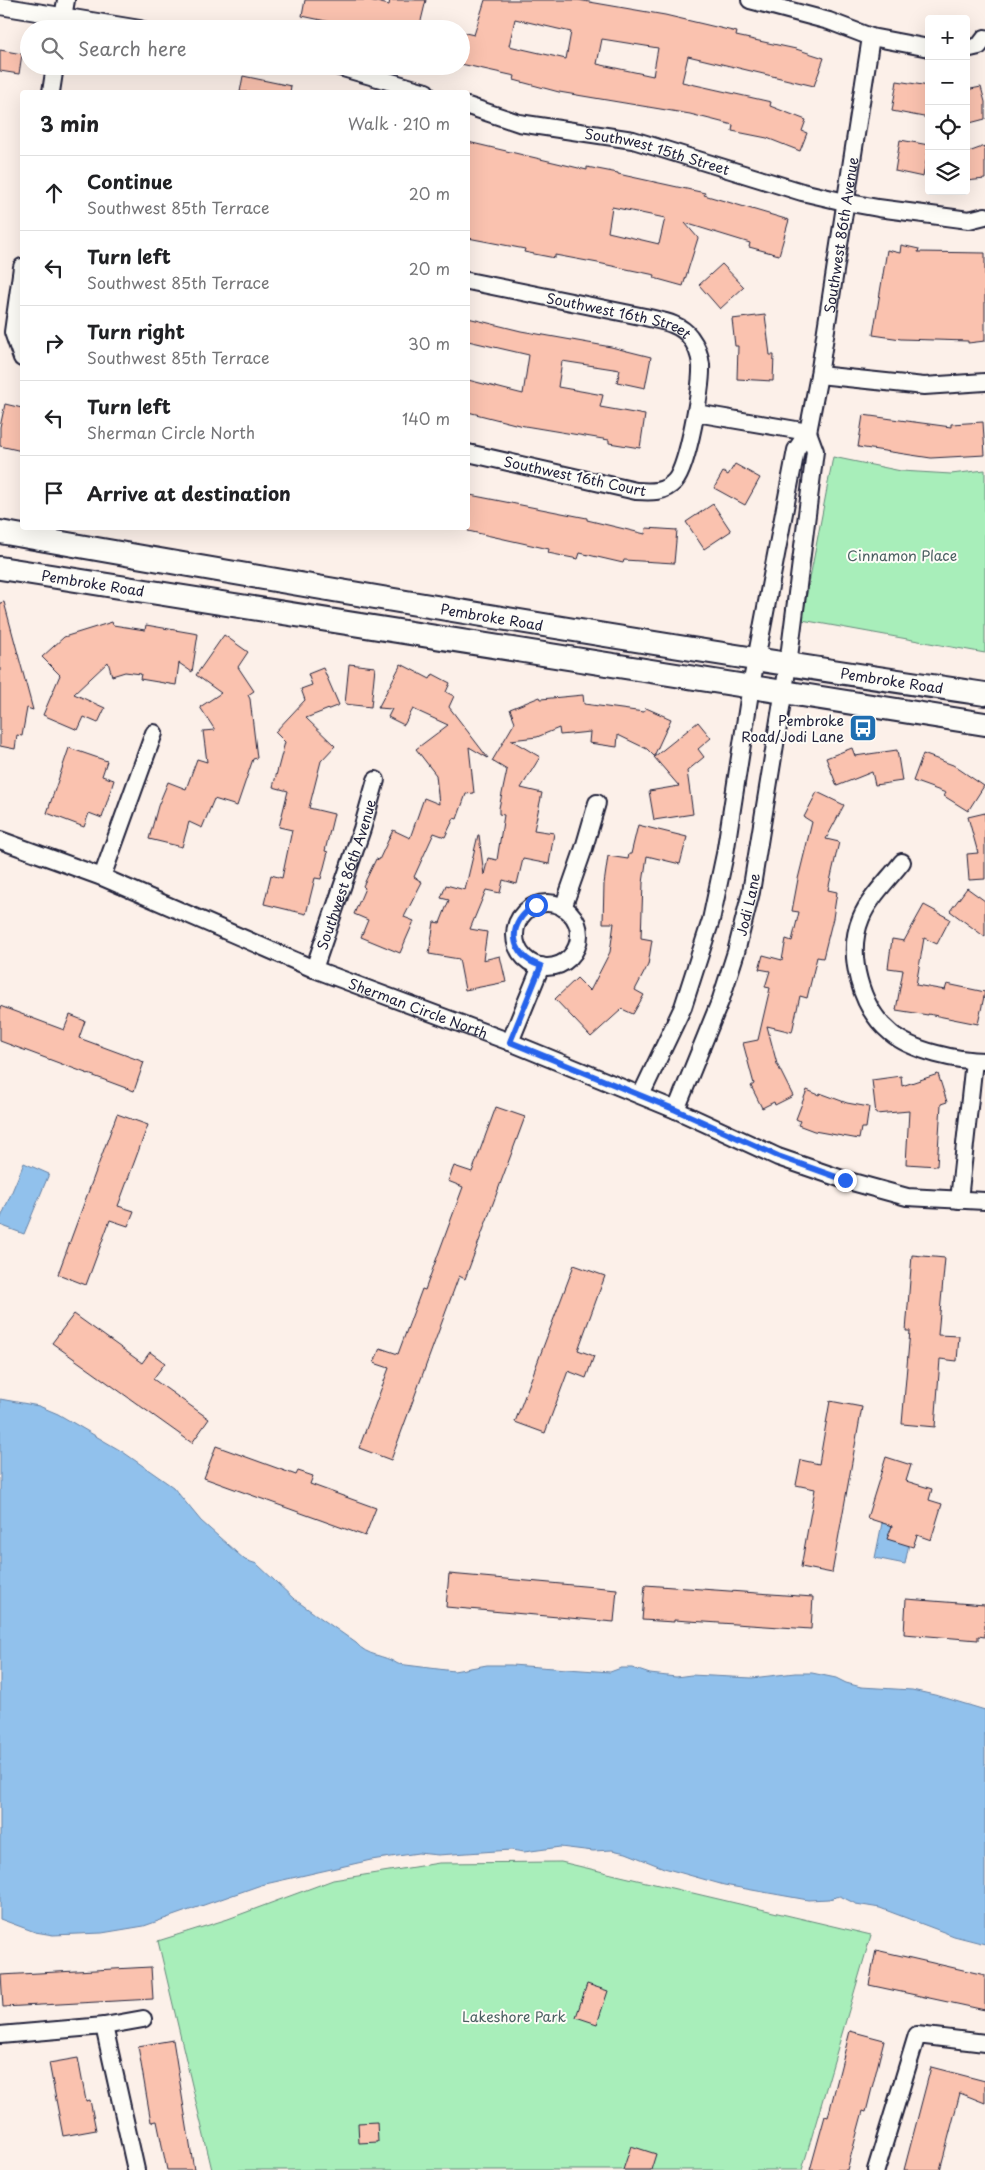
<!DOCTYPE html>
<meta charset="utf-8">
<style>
body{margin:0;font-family:"Playpen Sans",sans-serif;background:#f6f6f6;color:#202124}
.controls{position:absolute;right:15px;top:15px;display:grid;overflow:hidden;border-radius:5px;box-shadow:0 5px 20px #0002}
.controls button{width:45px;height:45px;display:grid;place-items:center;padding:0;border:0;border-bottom:1px solid #e0e0e0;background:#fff;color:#202124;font:25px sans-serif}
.stop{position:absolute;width:15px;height:15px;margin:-11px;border:4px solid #2563eb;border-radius:50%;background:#fff}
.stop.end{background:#2563eb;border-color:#fff;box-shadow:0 1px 5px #0008}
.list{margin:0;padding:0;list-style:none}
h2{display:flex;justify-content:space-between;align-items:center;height:65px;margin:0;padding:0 20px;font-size:21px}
h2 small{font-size:16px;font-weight:400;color:#757577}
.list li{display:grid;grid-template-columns:32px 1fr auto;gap:15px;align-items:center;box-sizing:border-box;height:75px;padding:0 20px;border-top:1px solid #e0e0e0}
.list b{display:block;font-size:19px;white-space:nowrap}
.list p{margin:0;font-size:16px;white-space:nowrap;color:#757577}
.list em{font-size:16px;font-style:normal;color:#757577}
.icon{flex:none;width:28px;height:28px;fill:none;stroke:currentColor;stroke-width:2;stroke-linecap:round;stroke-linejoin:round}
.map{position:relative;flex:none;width:985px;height:2170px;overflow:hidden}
.search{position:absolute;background:#fff;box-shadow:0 5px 20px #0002;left:20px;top:20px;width:450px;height:55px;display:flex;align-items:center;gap:12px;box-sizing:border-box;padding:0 18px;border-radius:28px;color:#757577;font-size:19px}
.panel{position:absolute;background:#fff;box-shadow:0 5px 20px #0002;left:20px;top:90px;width:450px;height:440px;border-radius:5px}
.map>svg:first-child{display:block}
</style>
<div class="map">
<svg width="985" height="2170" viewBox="0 0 985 2170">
<rect width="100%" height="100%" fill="#fcf0e9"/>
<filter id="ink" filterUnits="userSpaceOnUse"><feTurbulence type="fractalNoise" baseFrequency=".02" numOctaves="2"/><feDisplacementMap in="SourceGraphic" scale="10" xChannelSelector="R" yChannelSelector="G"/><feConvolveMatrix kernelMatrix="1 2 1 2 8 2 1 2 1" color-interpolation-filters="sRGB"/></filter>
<g filter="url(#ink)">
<g fill="#a8eeba" stroke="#65887a">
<polygon points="833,457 901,471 951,474 985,470 985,653 802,620"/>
<polygon points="561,1862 871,1935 802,2170 212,2170 158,1941 228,1919 333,1880 439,1863"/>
</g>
<g fill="#91c1ec" stroke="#6581a5">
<polygon points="24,1163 49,1174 24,1234 0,1225 0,1220"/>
<path d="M 0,1399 L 39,1406 L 58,1414 L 123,1452 L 173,1487 L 201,1521 L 245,1560 L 257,1564 L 294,1599 L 356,1643 C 368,1657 383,1654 398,1664 L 454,1671 L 487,1665 L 511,1665 L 610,1672 L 621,1668 L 632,1668 L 650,1674 L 676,1677 L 691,1675 L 752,1678 L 795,1673 L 812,1673 L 836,1678 L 846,1683 L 861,1687 L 912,1690 L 939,1696 L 985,1710 L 985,1944 L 954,1936 L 880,1908 L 856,1904 L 840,1896 L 829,1899 L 808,1900 L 724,1885 L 664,1868 L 626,1853 L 612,1850 L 593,1851 L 560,1847 L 524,1852 L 511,1850 L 438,1855 L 418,1853 L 371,1860 L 261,1885 L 144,1926 L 102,1933 L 53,1935 L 35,1932 L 0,1919 Z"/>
<polygon points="884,1513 914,1518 905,1564 875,1558"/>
</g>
<g fill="#fac2af" stroke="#22223b" fill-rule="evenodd">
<polygon points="305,0 369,0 389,5 390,0 426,0 419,29 344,29 345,25 302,16"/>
<path d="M 485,0 L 578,0 L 665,15 L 737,32 L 736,36 L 796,49 L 824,58 L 814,86 L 688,56 L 682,82 L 771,102 L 770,106 L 806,120 L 802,131 L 807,133 L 800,151 L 767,138 L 732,131 L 733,125 L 690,114 L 559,92 L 514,80 L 515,76 L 461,64 L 461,32 L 474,35 ZM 515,19 L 571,32 L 566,59 L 509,46 ZM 602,39 L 658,48 L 653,76 L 597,64 Z"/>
<polygon points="0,50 22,54 19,74 0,71"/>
<polygon points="243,76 291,86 290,92 240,92"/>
<polygon points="897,81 929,86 929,118 892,111"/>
<polygon points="981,87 985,102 985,119 966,124 966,90"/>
<polygon points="900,140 929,145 923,177 895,171"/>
<path d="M 468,142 L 587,170 L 587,167 L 618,173 L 618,174 L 705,193 L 704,195 L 789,220 L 779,255 L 749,247 L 750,243 L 685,223 L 698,238 L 683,286 L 654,278 L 655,275 L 598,263 L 555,255 L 555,258 L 524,252 L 525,249 L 468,238 ZM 612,207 L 665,218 L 659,244 L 608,232 Z"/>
<polygon points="985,146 985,179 966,181 966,153"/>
<polygon points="901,245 919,249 918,252 985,253 985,341 968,343 968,341 901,339 873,335 887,250 900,253"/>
<polygon points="722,264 744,287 720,309 699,285"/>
<polygon points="765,315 770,355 774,355 773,381 737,379 738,346 735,346 732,319"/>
<polygon points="468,318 521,331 611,347 651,357 645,388 617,382 620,370 562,361 558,387 603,395 600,407 645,415 640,448 609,443 609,440 519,425 468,412 468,380 523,394 529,355 468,341"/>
<polygon points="5,404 22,408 22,451 0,446 0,427"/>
<polygon points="863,415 951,427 951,424 983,422 985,455 931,458 858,447"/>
<polygon points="735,464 760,478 745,505 714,488 723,472 728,475"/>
<polygon points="470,495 587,518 587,520 645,534 646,528 677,530 674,563 624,560 623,563 580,553 578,559 548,553 549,549 468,531"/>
<polygon points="713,504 731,531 704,549 686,522"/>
<polygon points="4,602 33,710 27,708 22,736 17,735 15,749 0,746 0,603"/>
<polygon points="112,622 113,625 145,630 146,625 198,634 192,672 179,663 176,685 140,679 141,674 125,672 112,676 108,662 74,694 105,708 98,723 84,717 78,730 43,715 60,675 42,657 64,637"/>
<polygon points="224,635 248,652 238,667 254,691 248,695 250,699 257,758 253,759 237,806 214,799 202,828 189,822 182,847 149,839 158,806 168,782 186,789 197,759 207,762 203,731 215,730 200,707 221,693 196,675"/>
<polygon points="349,664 375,667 371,707 345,704"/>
<polygon points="401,664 430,679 433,674 450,683 446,692 454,696 449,707 488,758 469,747 474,793 466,794 457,819 454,818 445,837 434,833 414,877 422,882 404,917 414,921 400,953 361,937 368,920 354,914 365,888 363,886 376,859 379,860 393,830 410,838 424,798 439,804 436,775 416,749 448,725 413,709 404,725 388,717 392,709 378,708"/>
<polygon points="323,668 339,705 306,718 335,746 321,761 309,808 334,814 325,851 328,852 321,879 315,878 306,914 264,904 271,875 282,878 292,830 279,827 288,791 273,787 285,742 275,732 305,700 301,689 312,685 308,674"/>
<polygon points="583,695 584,704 644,712 646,708 671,719 654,756 647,749 618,735 617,747 589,743 590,732 560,735 559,728 537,737 511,740 540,757 521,788 542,793 534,830 554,833 549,864 523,859 517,884 503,880 500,893 486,890 470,929 487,932 483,960 500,956 506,982 465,990 459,959 429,954 434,922 440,923 449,900 441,898 446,885 465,890 478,835 479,835 484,875 488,858 497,860 504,815 499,814 499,808 507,770 492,761 515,722 510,709 540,697 541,699"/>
<polygon points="698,722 711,738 698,749 704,757 687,771 693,814 654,820 649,791 679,786 654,757"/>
<polygon points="69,748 107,761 102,776 114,780 102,818 89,813 84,827 47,813"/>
<polygon points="852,748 855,756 897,750 902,781 875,785 872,772 837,786 826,758"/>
<polygon points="923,754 953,765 984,786 968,811 944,796 946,793 913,781"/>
<polygon points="817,792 844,805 826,839 839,842 828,890 837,892 833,918 823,958 817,957 807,998 800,996 792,1032 767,1026 777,1064 793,1096 775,1105 774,1102 762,1108 751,1086 754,1084 743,1043 758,1040 770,988 765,987 770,971 759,969 763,955 782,960 786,939 792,941 799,912 792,911 798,879 812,822 804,817"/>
<polygon points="985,813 985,879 969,880 967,854 978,853 968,817"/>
<polygon points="638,825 687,837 680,864 647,856 643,883 641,938 652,940 648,965 635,990 644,995 633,1014 622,1009 591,1037 555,999 577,978 590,991 610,952 614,923 603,923 604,884 608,856 628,859 629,854 631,854"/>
<polygon points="967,888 985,901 985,937 950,911"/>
<polygon points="924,905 950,919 937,944 924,938 916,985 945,990 947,984 985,992 978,1024 928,1014 928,1015 896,1010 903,970 888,968 892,939 904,941"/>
<polygon points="0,1006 64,1030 70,1015 85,1021 79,1038 144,1062 134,1091 0,1041"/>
<polygon points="938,1074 947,1102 941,1104 937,1166 906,1164 909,1111 876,1114 872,1080 901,1076 902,1086"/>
<polygon points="807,1090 819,1095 820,1093 847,1103 869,1107 866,1128 861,1128 859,1139 814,1131 798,1125 800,1121 796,1119"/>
<polygon points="496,1107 525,1117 465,1279 459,1276 391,1460 359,1448 389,1368 374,1363 380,1348 398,1354 422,1289 425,1290 463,1187 448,1181 454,1166 472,1172"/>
<polygon points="117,1114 148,1125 118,1206 134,1211 128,1226 110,1220 86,1285 58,1274"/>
<polygon points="912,1255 945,1258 938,1335 959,1336 957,1361 940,1359 935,1427 902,1424 910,1331 906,1331"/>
<polygon points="574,1265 605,1276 578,1350 594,1356 586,1378 568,1371 545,1433 515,1422"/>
<polygon points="74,1314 142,1363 150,1352 165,1363 153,1379 209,1419 192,1443 52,1343"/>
<polygon points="830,1401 862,1407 832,1573 801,1567 815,1489 796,1485 801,1460 819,1464"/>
<polygon points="216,1446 296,1475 298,1471 313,1476 310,1484 376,1508 365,1536 204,1478"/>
<polygon points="886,1457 911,1465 906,1481 932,1489 929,1500 942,1504 931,1540 917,1535 913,1547 887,1539 892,1526 867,1518"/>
<polygon points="449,1574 617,1589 614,1622 446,1607"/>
<polygon points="645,1585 813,1597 811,1629 674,1620 674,1622 642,1620"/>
<polygon points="906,1599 985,1605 985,1637 978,1636 978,1640 904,1634"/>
<polygon points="876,1950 985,1975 985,2010 869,1985"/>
<polygon points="151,1967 153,1999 3,2007 1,1975"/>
<polygon points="587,1984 608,1991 597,2024 576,2017"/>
<polygon points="850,2031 884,2040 866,2112 863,2111 847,2170 810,2170 825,2116 828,2117"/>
<polygon points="173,2040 194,2170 167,2170 157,2121 151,2122 138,2046"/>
<polygon points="78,2058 86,2101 90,2100 96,2130 63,2136 49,2063"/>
<polygon points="931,2067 985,2081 985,2103 960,2093 940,2170 904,2170"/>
<polygon points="377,2122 378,2142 359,2143 358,2123"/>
<polygon points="631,2146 656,2154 651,2170 623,2170"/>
</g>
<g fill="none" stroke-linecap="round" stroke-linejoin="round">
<g stroke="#22223b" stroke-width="20">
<g id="minor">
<polyline points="750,0 829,21 871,37 929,48"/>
<polyline points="0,6 140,29"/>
<polyline points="61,29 66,0"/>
<polyline points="966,49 979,46 985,38"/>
<polyline points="336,66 426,92"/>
<polyline points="51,92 55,66"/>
<path id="s1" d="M 468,106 L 519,123 L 633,140 L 802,192 L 845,202 L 878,208 L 969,220 L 985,216"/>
<polyline points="22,267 13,332 22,358"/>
<path id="s2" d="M 468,281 L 645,317 C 661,321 680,323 690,337 C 696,345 700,355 701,365 C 702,386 688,466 675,481 C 664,493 651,492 636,491 L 468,453"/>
<polyline points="819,375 924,386 985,382"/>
<polyline points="696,413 808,432"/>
<path id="s3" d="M 0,840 L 102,877 L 314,969 L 510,1042 L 676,1110 L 778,1157 L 845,1180 L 907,1197 L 985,1201"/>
<path d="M 902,862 C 889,879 869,898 861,918 C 846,954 860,1008 891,1033 C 912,1051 958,1061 985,1061"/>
<polyline points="102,877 154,733"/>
<circle cx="547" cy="935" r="32"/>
<polyline points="563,908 584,848 597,803"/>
<path id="s4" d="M 314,969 L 362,829 L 376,780"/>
<polyline points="510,1042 541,966"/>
<path id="s5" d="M 641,1095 L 683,1007 L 711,920 L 725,854 L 751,686 L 796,450 L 808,432 L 819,375 L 871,37"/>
<path id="s6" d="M 676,1110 L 721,999 L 736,952 L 751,892 L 788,665 L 815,451 L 808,432"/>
<polyline points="959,1200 974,1061"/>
<polyline points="104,2026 136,2170"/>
<polyline points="0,2035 104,2026 143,2019"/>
<polyline points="876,2170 917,2035 985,2043"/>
</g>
</g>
<g stroke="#22223b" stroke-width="26">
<g id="secondary">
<path id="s7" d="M 0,532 C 328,590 656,646 985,694"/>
<path id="s8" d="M 0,568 L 985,724"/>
</g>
</g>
<use href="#minor" stroke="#fdfcf7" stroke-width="16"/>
<use href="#secondary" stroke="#fdfcf7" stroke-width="22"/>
</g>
</g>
<g fill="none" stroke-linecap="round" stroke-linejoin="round" filter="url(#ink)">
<path stroke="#2563eb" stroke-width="6" d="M 536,905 C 506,922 508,955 541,966 L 510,1042 L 676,1110 L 778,1156 L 845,1180"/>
</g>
<defs>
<g id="bus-square" transform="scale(1.4375)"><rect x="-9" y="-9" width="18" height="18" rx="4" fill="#1f6fb2" stroke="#fdfcf7"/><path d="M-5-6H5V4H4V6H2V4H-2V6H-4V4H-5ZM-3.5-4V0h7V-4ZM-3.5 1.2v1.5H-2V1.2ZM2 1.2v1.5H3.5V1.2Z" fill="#fff"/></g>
</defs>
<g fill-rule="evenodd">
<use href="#bus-square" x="863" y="728"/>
</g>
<g text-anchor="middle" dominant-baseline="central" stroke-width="4" stroke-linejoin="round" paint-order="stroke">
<g font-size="14" fill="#22223b" stroke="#fdfcf7">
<text stroke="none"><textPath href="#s1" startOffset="195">Southwest 15th Street</textPath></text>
<text stroke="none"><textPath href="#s5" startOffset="888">Southwest 86th Avenue</textPath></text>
<text stroke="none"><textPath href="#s2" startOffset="155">Southwest 16th Street</textPath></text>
<text transform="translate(575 476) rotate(12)">Southwest 16th Court</text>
<text stroke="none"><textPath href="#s8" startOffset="94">Pembroke Road</textPath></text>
<text stroke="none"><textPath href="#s7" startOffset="499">Pembroke Road</textPath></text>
<text stroke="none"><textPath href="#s7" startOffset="904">Pembroke Road</textPath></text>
<text stroke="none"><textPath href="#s4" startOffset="100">Southwest 86th Avenue</textPath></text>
<text stroke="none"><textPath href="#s6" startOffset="218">Jodi Lane</textPath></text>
<text stroke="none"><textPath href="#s3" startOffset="451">Sherman Circle North</textPath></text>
</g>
<g font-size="14" fill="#4a5f61" stroke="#fdfcf7">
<text x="902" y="555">Cinnamon Place</text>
<text x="514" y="2016">Lakeshore Park</text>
</g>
<g font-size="14" fill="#22223b" stroke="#fdfcf7" text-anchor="end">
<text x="844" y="720">Pembroke<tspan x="844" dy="16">Road/Jodi Lane</tspan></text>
</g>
</g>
</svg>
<div class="controls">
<button>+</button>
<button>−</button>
<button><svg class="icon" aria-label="locate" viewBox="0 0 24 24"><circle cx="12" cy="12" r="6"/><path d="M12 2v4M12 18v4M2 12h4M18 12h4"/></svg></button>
<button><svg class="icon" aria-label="layers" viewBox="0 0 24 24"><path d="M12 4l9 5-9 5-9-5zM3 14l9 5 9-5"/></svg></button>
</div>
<div class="stop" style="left:536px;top:905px"></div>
<div class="stop end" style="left:845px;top:1180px"></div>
<div class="search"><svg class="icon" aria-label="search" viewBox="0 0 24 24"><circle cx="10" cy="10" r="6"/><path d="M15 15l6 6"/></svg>Search here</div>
<section class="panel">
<h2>3 min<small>Walk · 210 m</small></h2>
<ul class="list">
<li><svg class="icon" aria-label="ahead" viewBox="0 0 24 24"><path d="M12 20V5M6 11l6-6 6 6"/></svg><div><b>Continue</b><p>Southwest 85th Terrace</p></div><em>20 m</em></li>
<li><svg class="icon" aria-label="left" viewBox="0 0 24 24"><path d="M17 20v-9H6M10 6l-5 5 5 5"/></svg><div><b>Turn left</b><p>Southwest 85th Terrace</p></div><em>20 m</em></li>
<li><svg class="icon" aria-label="right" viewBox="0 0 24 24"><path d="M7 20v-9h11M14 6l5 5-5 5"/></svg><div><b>Turn right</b><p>Southwest 85th Terrace</p></div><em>30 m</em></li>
<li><svg class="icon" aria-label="left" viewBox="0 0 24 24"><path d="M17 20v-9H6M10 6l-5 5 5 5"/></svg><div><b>Turn left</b><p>Sherman Circle North</p></div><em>140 m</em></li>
<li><svg class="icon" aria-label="arrive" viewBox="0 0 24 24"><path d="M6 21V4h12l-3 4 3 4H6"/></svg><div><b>Arrive at destination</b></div></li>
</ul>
</section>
</div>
